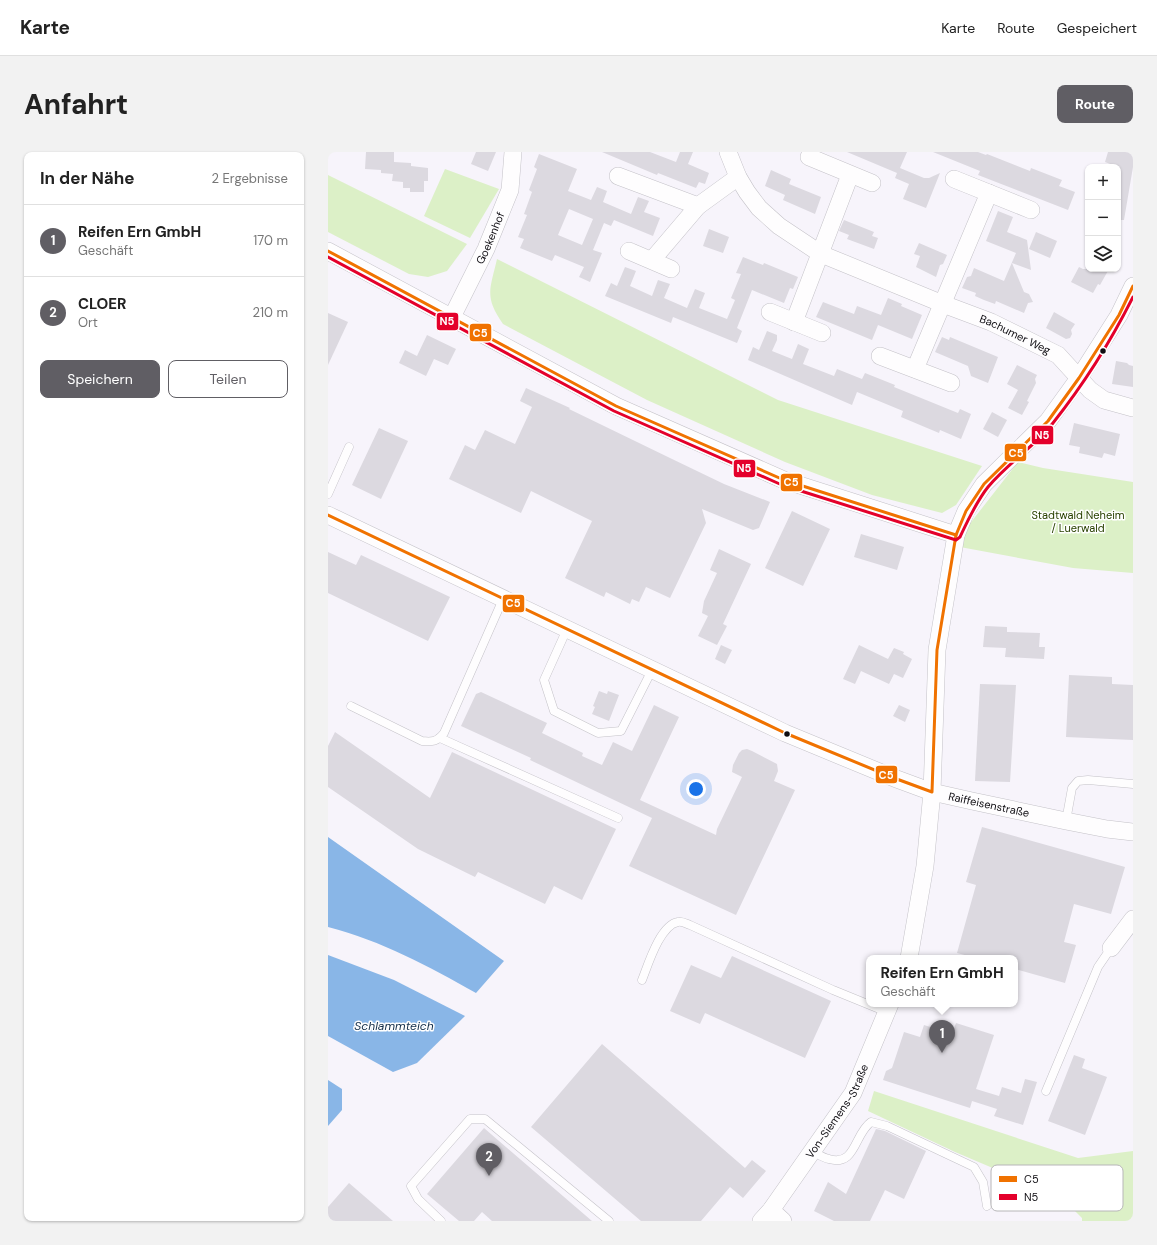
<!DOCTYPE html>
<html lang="de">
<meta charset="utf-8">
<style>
body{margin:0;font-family:"DM Sans",sans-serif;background:#f2f2f2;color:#222}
.controls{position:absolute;right:12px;top:12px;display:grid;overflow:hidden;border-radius:8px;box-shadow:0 1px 3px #0004}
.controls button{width:36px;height:36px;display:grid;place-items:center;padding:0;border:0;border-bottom:1px solid #e0e0e0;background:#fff;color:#222;font:20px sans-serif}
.you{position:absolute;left:368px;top:637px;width:14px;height:14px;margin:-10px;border:3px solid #fff;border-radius:50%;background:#1a73e8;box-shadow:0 0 0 6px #1a73e833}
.badge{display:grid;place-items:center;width:26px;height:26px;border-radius:50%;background:#605e64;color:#fff;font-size:13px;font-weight:700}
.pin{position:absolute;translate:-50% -33px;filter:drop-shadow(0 1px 2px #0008)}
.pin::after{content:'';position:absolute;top:21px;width:14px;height:12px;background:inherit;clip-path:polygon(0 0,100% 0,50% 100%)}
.popup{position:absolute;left:538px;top:803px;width:152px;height:52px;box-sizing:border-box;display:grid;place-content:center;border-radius:8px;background:#fff;filter:drop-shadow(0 1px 3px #0005);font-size:13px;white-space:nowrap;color:#767676}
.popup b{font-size:15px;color:#222}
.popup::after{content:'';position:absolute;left:50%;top:100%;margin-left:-8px;border:8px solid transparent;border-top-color:#fff}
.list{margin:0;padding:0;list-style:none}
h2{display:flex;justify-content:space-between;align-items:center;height:52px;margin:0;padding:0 16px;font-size:17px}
h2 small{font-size:13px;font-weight:400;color:#767676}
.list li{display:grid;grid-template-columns:26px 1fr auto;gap:12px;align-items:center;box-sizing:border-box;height:72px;padding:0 16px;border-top:1px solid #e0e0e0}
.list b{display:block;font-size:15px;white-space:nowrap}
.list p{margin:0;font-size:13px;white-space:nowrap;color:#767676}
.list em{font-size:13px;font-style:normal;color:#767676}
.actions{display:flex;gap:8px;padding:12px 16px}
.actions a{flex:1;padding:9px 0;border:1px solid #605e64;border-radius:8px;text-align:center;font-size:14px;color:#605e64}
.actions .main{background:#605e64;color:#fff}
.icon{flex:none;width:22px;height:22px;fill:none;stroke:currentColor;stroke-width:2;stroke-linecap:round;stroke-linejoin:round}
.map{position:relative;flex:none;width:805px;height:1069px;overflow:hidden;border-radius:8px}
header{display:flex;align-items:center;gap:24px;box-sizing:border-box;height:56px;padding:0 20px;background:#fff;border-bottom:1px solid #e0e0e0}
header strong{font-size:19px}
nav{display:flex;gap:22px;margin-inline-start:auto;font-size:14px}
.intro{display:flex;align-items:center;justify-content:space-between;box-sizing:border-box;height:96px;padding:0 24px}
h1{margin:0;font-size:28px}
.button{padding:10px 18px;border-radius:8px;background:#605e64;color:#fff;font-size:14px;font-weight:700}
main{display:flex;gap:24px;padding:0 24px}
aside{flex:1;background:#fff;border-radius:8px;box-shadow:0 1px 3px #0004}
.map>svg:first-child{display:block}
</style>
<header>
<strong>Karte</strong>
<nav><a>Karte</a><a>Route</a><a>Gespeichert</a></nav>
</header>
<div class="intro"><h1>Anfahrt</h1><a class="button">Route</a></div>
<main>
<aside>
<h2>In der Nähe<small>2 Ergebnisse</small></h2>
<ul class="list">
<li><span class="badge">1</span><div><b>Reifen Ern GmbH</b><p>Geschäft</p></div><em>170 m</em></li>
<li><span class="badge">2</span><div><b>CLOER</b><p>Ort</p></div><em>210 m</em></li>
</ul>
<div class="actions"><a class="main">Speichern</a><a>Teilen</a></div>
</aside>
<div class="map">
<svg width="805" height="1069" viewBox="0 0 805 1069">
<rect width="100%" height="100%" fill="#f7f4fb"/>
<g fill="#dcf0c7">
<polygon points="117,17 171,37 142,86 96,64"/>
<polygon points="0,23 139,92 119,119 100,125 81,122 0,80"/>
<path d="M 169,107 L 450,248 L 654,314 L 628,353 L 614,361 L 544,343 L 457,310 L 319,248 L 175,172 C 156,144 162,138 169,107 Z"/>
<polygon points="690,310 715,316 805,330 805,421 745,416 632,395 633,383"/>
<polygon points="546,939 750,1006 805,999 805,1069 754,1069 754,1066 743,1055 721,1040 627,1000 540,959"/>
</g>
<g fill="#89b6e7">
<path d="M 0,685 L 176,809 L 148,841 C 100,814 54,789 0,775 Z"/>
<polygon points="0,803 66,828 137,864 89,911 65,920 0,884"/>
<polygon points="0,928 14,937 14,958 0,974"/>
</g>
<g fill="#dcd9e0" fill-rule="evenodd">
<polygon points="38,0 66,0 66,10 83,11 83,14 100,16 100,29 96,29 96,40 82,40 82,36 75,36 75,30 64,29 65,22 53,21 53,18 37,17"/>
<polygon points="148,0 168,0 160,19 143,12"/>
<polygon points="274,0 322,0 348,10 352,0 365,0 360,12 381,21 377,32 371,30 368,36 330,21 329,23"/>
<polygon points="519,0 579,0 572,16 596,26 601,26 612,21 598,56 575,47 581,32 567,26 569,21"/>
<polygon points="605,0 650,0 658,3 659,2 702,19 703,16 734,28 731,34 747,40 740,58 650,23 652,19"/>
<polygon points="780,0 805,0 805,15 796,68 790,68 790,15 777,10"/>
<path d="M 211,2 L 249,17 L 240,39 L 263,48 L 269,35 L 279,39 L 275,50 L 303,62 L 310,45 L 321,49 L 316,60 L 332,66 L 325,84 L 286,68 L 283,74 L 276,71 L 265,98 L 274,101 L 262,130 L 251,125 L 256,115 L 227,103 L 224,109 L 192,96 L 196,87 L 190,85 L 199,63 L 196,62 L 204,40 L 201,38 L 209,17 L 206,15 ZM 241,57 L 265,67 L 254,93 L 230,83 Z"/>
<polygon points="443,18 463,27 461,32 493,45 487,62 455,48 457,43 437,34"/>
<polygon points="670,59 685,65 679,80 699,88 703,118 684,111 696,140 701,142 705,150 700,151 696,161 668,149 667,152 656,148 647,144 648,141 634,136 639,125 643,124 646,116 676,129 688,101 658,89"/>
<polygon points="516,68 546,80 544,84 550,86 546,97 519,87 521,83 511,79"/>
<polygon points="381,77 401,85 395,101 375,94"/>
<polygon points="708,80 729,89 722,106 701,97"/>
<polygon points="591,91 619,103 615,112 612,113 608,125 588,115 592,104 586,102"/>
<polygon points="415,105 435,113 436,111 470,125 465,137 462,136 456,151 424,138 409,176 414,179 409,191 345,165 343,171 277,144 283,131 289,134 297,115 308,119 302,134 324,144 330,128 342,132 336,146 359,156 367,137 377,141 371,156 399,167 407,148 403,146 413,122 408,121"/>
<polygon points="751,115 755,117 781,117 772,133 770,132 765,141 743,130"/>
<polygon points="560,146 574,152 573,154 594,163 584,187 550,173 544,188 488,165 495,150 526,162 529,154 553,163"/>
<polygon points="726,160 747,172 743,178 744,182 742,186 738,187 718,176"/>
<polygon points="0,161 20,170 0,213"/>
<polygon points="439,179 449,183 449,188 444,199 464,207 470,192 481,197 475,212 506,224 509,217 534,227 537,221 567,233 566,235 630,261 632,257 643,262 633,287 612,278 611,281 573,265 575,259 529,240 524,253 420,208 425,195 431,198"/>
<polygon points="99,183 128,197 120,213 106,207 98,224 71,211 77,198 89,204"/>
<polygon points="614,185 621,188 622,185 670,205 660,231 643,224 640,214 607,200"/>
<polygon points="788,209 799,211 801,213 805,214 805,235 784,232"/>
<polygon points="689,213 709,223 707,227 708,231 699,249 701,250 694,263 680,256 690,238 679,232"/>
<polygon points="198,236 242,256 241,257 342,306 396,332 442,350 431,376 425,378 374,357 378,371 342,446 318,435 311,450 304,447 302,452 278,440 276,445 237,426 264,369 203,339 193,361 121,327 137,293 147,298 157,278 187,292 204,255 192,249"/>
<polygon points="664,260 679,268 670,285 655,277"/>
<polygon points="746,271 792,282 787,304 776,301 774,306 751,301 752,295 741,293"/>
<polygon points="51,276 80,289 53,347 24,333"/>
<polygon points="464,359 502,377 475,434 437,416"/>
<polygon points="533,382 576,395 569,418 526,405"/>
<polygon points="391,397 423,412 395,472 399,474 389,493 370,484 380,464 374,461 376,449 389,421 382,418"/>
<polygon points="0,400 28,413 33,403 122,445 100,489 0,441"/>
<polygon points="657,474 679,475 679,480 712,481 711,495 717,495 716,507 677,505 678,496 655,495"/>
<polygon points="393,493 404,498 397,512 387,507"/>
<polygon points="531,493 560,507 566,496 576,500 575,502 584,507 575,526 566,522 561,532 533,519 527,532 515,527"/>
<polygon points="741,523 784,525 784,532 805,533 805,588 738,585"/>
<polygon points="652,532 688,533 682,630 647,629"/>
<polygon points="271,539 279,542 280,539 291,543 281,569 264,562 267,555 265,554"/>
<polygon points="153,540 219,571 214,581 255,601 254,604 274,613 285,590 304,599 326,553 351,565 312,648 388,683 389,677 414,625 404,620 405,613 411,601 414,598 419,597 424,599 449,612 450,619 446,629 467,638 408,763 301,714 324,666 202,608 203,606 133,574 148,542"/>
<polygon points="571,553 582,558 577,570 565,564"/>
<polygon points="7,580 102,646 124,600 288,677 254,748 226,734 217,752 150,720 147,725 90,697 0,635 0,594"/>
<polygon points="654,675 797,715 783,762 746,752 736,790 748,793 737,831 687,817 687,806 648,806 629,801 648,733 638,730"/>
<polygon points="404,804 503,849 477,906 377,861 372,872 342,859 363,813 393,826"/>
<polygon points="628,871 666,883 648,937 671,944 674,935 693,941 697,927 709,930 695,973 666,964 669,957 644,949 642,956 555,928 558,919 564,916 576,880 592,885 596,873 624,882"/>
<polygon points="274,892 417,1016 424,1008 438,1019 415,1046 402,1035 373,1069 313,1069 203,975"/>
<polygon points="746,903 757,907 754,916 779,925 757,983 720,969"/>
<polygon points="156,976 264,1069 164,1069 154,1060 146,1069 131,1069 99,1042"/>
<polygon points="548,977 557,979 598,999 576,1047 557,1038 542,1069 506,1069 486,1059 500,1030 518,1042"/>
<polygon points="21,1031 65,1069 0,1069 0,1055"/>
</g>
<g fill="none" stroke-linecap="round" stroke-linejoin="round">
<g stroke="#c4c2c8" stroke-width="9">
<g id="lane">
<polyline points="0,342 21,295"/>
<polyline points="239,477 216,528 226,559 270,581 293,579 324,518"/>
<path d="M 23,554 L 94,589 C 104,590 109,590 116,581 L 175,447"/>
<polyline points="112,586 290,666"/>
<polyline points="738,669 744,636 750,629 760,628 805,632"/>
<path d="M 314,828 C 320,813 332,773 350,770 C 354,769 359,772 362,773 L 505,838 L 559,860"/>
<polyline points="718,939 770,815 783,796"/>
<path d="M 484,999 C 490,1002 495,1006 501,1007 C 528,1015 526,982 543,970 L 559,974 L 646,1015 L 655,1030 L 659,1054"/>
<polyline points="113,1069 90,1047 83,1034 142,967 157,967 281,1069"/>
</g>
</g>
<g stroke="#c4c2c8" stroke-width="18">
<g id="street">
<path id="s1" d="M 400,0 L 410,25 L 419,40 L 431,56 L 451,74 L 493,102 L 615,152 L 663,170 L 730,203 L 762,238 L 776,248 L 805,256"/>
<polyline points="481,5 544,31"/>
<polyline points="290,24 370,54"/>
<polyline points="626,27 703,58"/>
<polyline points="0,99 288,254 456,328 628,383"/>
<polyline points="301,99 343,117"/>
<polyline points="324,108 370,54 410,25"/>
<polyline points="442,160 494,181"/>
<path id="s2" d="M 123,167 L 158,97 L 182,38 L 185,0"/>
<polyline points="466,170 522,23"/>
<polyline points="552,204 623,231"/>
<polyline points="587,217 661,41"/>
<path id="s3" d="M 0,363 L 457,581 L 566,626 L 604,640 L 644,649 L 738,669 L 779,677 L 805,680"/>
<polyline points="783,796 805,767"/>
<polyline points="581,806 597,714 604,640 609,498 628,383 638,359 656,332 720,269 751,226 791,163 805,134"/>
<polyline points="443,1058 455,1069"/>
<path id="s4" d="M 433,1069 L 443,1058 L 525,941 L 562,852"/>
</g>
</g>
<use href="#lane" stroke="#fefdfe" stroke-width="8"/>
<use href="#street" stroke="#fefdfe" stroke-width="17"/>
<g stroke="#fff" stroke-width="6">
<g id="bus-1">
<polyline points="0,99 288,254 456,328 628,383"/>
<polyline points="0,363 457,581 566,626 604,640 609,498 628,383 638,359 656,332 720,269 751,226 791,163 805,134"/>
</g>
</g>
<g stroke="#fff" stroke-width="6">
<path id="bus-2" d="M 0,105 L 286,259 L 454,333 L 628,388 L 632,385 C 640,368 648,350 660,335 C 680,311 706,295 725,271 C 756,232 783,189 805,145"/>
</g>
<use href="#bus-1" stroke="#f07200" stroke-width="3"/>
<use href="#bus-2" stroke="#e4002b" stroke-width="3"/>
</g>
<g fill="#0f0d12" stroke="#fff" stroke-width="1.5">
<circle cx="775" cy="199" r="3.5"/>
<circle cx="459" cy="582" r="3.5"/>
</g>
<g text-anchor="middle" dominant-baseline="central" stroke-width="3" stroke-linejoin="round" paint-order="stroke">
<g font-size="11" fill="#0f0d12" stroke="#fff">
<text stroke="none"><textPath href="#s2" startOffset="90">Goekenhof</textPath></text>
<text stroke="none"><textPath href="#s1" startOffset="352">Bachumer Weg</textPath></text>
<text stroke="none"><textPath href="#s3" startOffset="723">Raiffeisenstraße</textPath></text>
<text stroke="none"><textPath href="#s4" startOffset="134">Von-Siemens-Straße</textPath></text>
</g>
<g font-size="11" fill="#294100" stroke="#fff">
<text x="750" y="363">Stadtwald Neheim<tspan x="750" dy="13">/ Luerwald</tspan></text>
</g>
<g font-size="12" font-style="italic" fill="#132e4a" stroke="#fff">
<text x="66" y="874">Schlammteich</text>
</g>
</g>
<rect x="663" y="1013" width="132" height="46" rx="6" fill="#fff" stroke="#b7b6b8" stroke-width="1"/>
<rect x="671" y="1024" width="18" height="6" fill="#f07200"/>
<rect x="671" y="1042" width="18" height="6" fill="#e4002b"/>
<g font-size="11" fill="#0f0d12">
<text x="696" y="1031">C5</text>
<text x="696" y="1049">N5</text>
</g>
<g stroke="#fff" stroke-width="1.5">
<rect x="108" y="160" width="23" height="19" rx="4" fill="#e4002b"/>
<rect x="141" y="171" width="23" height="19" rx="4" fill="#f07200"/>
<rect x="703" y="273" width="23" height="20" rx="4" fill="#e4002b"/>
<rect x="676" y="291" width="23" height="19" rx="4" fill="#f07200"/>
<rect x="405" y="307" width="23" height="19" rx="4" fill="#e4002b"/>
<rect x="452" y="321" width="23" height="19" rx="4" fill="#f07200"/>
<rect x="174" y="442" width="23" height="19" rx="4" fill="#f07200"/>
<rect x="547" y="613" width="23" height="19" rx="4" fill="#f07200"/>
</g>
<g font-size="11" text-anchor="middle" font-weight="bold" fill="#fff">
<text x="119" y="173">N5</text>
<text x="152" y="185">C5</text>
<text x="714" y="287">N5</text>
<text x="688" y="305">C5</text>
<text x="416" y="320">N5</text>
<text x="463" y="334">C5</text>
<text x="185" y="455">C5</text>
<text x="558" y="627">C5</text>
</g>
</svg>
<div class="controls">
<button>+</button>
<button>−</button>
<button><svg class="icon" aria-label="layers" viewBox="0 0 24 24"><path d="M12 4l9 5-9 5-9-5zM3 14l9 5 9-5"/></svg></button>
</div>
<div class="you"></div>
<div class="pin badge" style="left:614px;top:901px">1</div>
<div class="popup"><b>Reifen Ern GmbH</b>Geschäft</div>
<div class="pin badge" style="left:161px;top:1024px">2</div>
</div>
</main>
